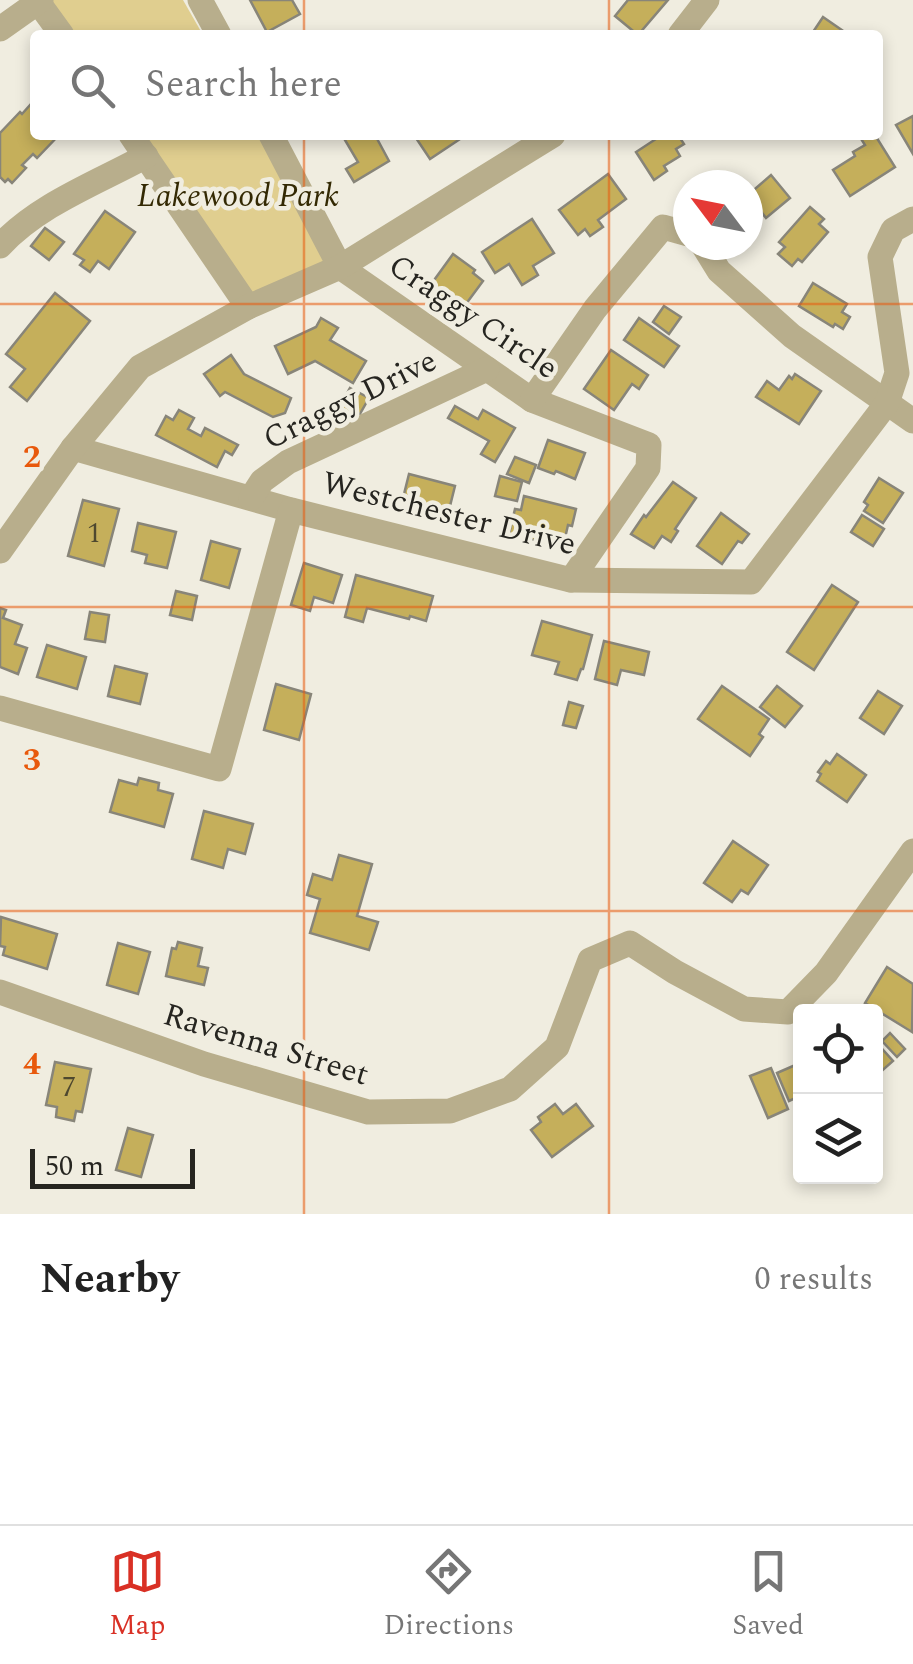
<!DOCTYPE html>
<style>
body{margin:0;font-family:Spectral,serif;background:#f2f2f2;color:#222}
.controls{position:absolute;right:30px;bottom:30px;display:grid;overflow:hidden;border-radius:10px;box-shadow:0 5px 15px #0003}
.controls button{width:90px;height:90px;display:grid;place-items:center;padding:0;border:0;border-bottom:2px solid #e0e0e0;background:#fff;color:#222;font:50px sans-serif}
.compass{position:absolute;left:673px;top:170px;width:90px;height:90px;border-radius:50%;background:#fff;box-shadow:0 5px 15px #0003;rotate:302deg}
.scale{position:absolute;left:30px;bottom:25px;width:165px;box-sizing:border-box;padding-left:10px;border:5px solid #262520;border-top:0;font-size:28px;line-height:35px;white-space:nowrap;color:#262520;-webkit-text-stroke:8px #f0ede0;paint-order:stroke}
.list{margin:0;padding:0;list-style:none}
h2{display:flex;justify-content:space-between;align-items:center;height:130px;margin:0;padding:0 40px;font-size:42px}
h2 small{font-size:32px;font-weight:400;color:#767676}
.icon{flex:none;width:55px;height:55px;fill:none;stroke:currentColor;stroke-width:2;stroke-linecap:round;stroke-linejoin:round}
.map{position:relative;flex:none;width:913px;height:1214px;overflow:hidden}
.search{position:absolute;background:#fff;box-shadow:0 5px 15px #0003;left:30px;right:30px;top:30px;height:110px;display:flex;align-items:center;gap:25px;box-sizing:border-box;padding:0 35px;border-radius:10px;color:#767676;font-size:38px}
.sheet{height:310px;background:#fff}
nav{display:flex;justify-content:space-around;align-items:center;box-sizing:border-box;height:140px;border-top:2px solid #e0e0e0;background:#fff;font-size:28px;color:#767676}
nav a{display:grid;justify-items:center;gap:5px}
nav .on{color:#d93025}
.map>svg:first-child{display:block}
</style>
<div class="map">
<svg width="913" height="1214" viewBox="0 0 913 1214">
<rect width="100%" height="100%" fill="#f0ede0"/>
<g fill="#e0ce8f">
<polygon points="41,0 183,0 203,35 62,35"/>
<polygon points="131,135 262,135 340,267 248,307"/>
</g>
<g fill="#c5af5b" stroke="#888579" stroke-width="2.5">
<polygon points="250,0 292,0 300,14 267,32"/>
<polygon points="628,0 668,0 638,35 615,16"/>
<polygon points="823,17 849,35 811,35"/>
<polygon points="30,105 35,110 35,135 59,135 37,158 33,154 22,165 26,168 12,183 8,179 5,182 0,177 0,133 20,112 22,114"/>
<polygon points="913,116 913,154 896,125"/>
<polygon points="342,135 375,135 389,161 354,182 346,169 358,162"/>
<polygon points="414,135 466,135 430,159"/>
<polygon points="662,135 678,135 684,144 676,149 680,156 664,166 667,171 654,180 636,152"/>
<polygon points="863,135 875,135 895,167 850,196 833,170 855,156 853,152 865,145 860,137"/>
<polygon points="608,174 626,199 598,220 603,227 590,236 585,229 578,235 559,210"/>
<polygon points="771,175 790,198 766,218 748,195"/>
<polygon points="810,207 824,219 819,224 828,232 802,262 798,259 792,266 778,254 785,247 779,242"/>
<polygon points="105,211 135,232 109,269 98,261 90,272 80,265 84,260 74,254"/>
<polygon points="532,219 554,253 533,266 538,275 522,285 509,264 495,273 482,252"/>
<polygon points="45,228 64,242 49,260 31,246"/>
<polygon points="453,254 475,270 473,273 483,281 463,308 453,301 447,310 424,294"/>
<polygon points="813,283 847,304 842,312 850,317 843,329 835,324 833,327 799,306"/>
<polygon points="55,293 90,321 27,401 10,387 25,369 6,354"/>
<polygon points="664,306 681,317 669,334 653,322"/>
<polygon points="321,318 338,328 330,340 366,361 353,383 315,361 288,374 275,346 316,327"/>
<polygon points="639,318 679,346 664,367 624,340"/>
<polygon points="611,350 648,375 639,389 632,384 614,410 584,389"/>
<polygon points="231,355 244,374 291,398 285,413 273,417 225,392 220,396 204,374"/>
<polygon points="795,374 821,391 799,424 756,397 767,381 779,390 789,376 792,379"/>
<polygon points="350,388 369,398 357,419 338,409"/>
<polygon points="455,406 478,419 483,410 515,428 495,462 481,454 489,441 448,418"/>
<polygon points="179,410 194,418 188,429 201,436 205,428 238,445 232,455 225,451 217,467 156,435 166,416 173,420"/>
<polygon points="548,440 585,453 575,479 556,471 554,474 538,468"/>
<polygon points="515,457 536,465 529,483 507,474"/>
<polygon points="409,474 455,486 449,510 403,498"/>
<polygon points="500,476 522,482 517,501 495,496"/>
<polygon points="879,478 903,493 883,523 864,511 868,505 864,502"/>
<polygon points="673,482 696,498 675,529 678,531 671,542 662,536 654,548 631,534 644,515 646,517"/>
<polygon points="524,496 576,509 572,526 568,525 563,547 509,534 515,509 521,510"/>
<polygon points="83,500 119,509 104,566 68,556"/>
<polygon points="721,513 749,534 742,543 738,541 722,564 697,546"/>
<polygon points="862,515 884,529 873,546 851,532"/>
<polygon points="138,523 176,532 167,568 145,563 147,555 132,551"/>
<polygon points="211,541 240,549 229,588 201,580"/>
<polygon points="304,563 342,575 333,603 314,597 310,611 291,605"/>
<polygon points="356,575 433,596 426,621 410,616 409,619 367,608 363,622 345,617"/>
<polygon points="832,585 858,602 814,670 787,652"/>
<polygon points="176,591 197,596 192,620 170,615"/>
<polygon points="0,608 6,610 3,618 22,625 15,644 27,648 18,674 0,667"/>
<polygon points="90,612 109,615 105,642 85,639"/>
<polygon points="542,621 592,635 583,669 581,669 577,680 555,674 559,662 532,655"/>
<polygon points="604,641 649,652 644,675 621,670 617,685 595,679"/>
<polygon points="47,645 86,657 77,689 37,677"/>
<polygon points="115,666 147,674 140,704 108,696"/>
<polygon points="276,684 311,694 299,740 264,730"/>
<polygon points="722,686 769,719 759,734 763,737 750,756 698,719"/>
<polygon points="777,686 802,706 785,727 760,707"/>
<polygon points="878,691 902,706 884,734 860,718"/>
<polygon points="569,702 583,706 576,728 563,725"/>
<polygon points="837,754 866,775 847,802 817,781 821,774 818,772 826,761 830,764"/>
<polygon points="139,778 159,783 158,790 173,794 164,827 110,812 119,780 137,785"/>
<polygon points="204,811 253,824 245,854 228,849 223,868 192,859"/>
<polygon points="733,841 768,865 748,894 741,890 732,902 704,883"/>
<polygon points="339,855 372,864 357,916 378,922 369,950 310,933 320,899 307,895 313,874 332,880"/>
<polygon points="1,917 57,934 47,969 3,955 5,947 0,946"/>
<polygon points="178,942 202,948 198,966 208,968 204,985 166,976 172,948 176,949"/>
<polygon points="118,943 150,952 138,994 107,985"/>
<polygon points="887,967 913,984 912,1032 865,1003"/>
<polygon points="890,1033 905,1049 897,1057 882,1041"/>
<polygon points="876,1042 893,1061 876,1076"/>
<polygon points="55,1062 91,1069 82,1112 76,1111 74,1121 56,1117 57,1107 46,1105"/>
<polygon points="800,1063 800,1096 789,1101 777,1073"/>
<polygon points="771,1068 788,1109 768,1118 750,1076"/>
<polygon points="555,1104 563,1114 576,1104 593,1126 552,1157 531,1130 541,1122 538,1117"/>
<polygon points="128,1128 153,1135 141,1177 116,1170"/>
</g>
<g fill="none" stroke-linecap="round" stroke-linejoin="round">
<g stroke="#b8ae8c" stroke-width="25">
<polyline points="200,0 219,35"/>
<polyline points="38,2 62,35"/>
<polyline points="0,29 41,0"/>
<polyline points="680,35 707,0"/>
<polyline points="131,135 248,307"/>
<polyline points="271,135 340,267 532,400 649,445 648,468 571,580"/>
<polyline points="703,245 719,271 792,336 913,421"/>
<path d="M 0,246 C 39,204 97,183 146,156"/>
<polyline points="532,400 595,309 663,227 688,234"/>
<polyline points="73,448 291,510 571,580 751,582 887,403 897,373 880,257 893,230 913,219"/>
<polyline points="251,498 262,481 288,462 487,369"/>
<polyline points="0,551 73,448 140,367 248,307 340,267 553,135"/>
<polyline points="0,708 219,769 291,510"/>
<polyline points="0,992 204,1064 368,1112 450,1111 510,1089 557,1047 590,960 630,943 675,972 744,1009 788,1012 826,973 913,851"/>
</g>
</g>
<path fill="none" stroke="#e8590c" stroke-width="2.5" stroke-opacity="0.55" d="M 304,0 L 304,35M 609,0 L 609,35M 304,135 L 304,1214M 609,135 L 609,1214M 0,304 L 913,304M 0,607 L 913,607M 0,911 L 913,911"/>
<g text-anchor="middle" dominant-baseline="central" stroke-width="9" stroke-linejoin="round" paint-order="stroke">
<g font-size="28" fill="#4e482f">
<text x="94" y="533">1</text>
<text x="69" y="1087">7</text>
</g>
<g font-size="32" font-style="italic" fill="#332903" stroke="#f0ede0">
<text x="238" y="196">Lakewood Park</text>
</g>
<g font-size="32" fill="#262520" stroke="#f0ede0">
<text transform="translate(473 317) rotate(34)">Craggy Circle</text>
<text transform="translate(350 400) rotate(-26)">Craggy Drive</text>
<text transform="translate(449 514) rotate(14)">Westchester Drive</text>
<text transform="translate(266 1045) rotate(17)">Ravenna Street</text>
</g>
</g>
<g font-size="32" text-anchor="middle" font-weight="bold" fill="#e8590c" stroke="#f0ede0" stroke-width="9" stroke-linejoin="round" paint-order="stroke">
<text x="32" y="467">2</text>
<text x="32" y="770">3</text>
<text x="32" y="1074">4</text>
</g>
</svg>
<div class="controls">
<button><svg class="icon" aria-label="locate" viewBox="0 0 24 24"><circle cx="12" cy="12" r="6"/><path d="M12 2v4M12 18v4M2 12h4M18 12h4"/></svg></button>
<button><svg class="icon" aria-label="layers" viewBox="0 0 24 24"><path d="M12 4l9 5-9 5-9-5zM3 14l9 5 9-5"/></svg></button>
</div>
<svg class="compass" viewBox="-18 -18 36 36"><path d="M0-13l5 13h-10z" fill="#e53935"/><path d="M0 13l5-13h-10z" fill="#767676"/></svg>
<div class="scale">50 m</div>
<div class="search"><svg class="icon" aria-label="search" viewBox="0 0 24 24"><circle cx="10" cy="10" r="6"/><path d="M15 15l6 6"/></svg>Search here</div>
</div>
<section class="sheet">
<h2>Nearby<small>0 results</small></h2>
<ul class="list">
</ul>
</section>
<nav>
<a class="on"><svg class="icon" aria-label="map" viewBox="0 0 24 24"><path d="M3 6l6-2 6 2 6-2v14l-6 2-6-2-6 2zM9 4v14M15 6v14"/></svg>Map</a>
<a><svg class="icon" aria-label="directions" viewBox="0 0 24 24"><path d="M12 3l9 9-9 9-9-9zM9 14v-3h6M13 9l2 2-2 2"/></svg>Directions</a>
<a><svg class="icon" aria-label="saved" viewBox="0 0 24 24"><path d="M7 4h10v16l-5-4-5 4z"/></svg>Saved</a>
</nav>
